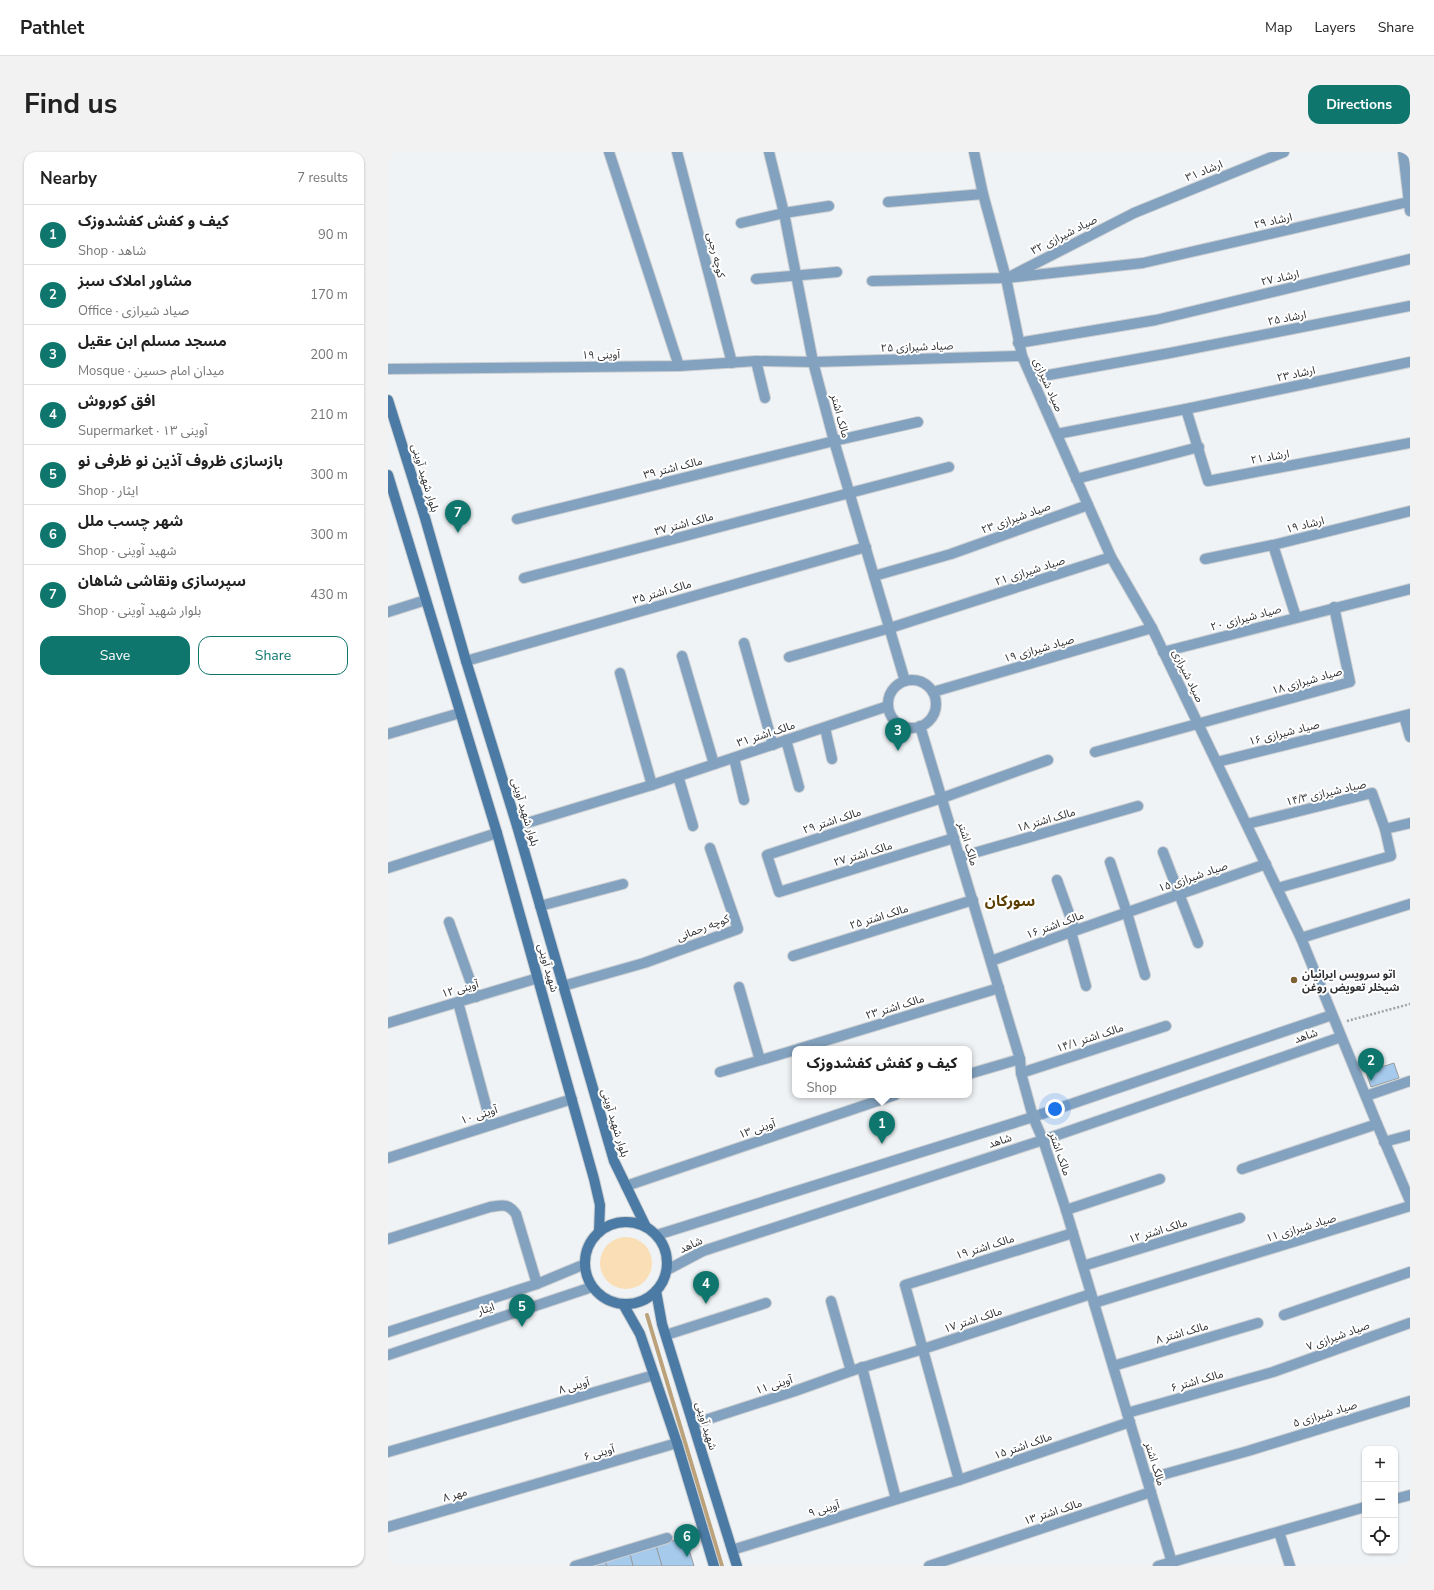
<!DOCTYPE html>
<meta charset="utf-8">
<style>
body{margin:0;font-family:"Nunito Sans","Noto Sans Arabic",sans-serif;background:#f2f2f2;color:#222}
.controls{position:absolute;right:12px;bottom:12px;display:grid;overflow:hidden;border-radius:8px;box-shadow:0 1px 3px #0004}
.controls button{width:36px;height:36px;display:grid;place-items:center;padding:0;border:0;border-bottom:1px solid #e0e0e0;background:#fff;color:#222;font:20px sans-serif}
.you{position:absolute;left:667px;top:957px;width:14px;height:14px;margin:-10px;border:3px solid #fff;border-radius:50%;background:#1a73e8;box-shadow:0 0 0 6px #1a73e833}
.badge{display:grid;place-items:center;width:26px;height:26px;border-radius:50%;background:#0f766e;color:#fff;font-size:13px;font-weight:700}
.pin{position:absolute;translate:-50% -33px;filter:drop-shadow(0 1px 2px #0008)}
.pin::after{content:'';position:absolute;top:21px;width:14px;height:12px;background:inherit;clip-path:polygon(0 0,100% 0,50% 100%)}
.popup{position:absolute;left:404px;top:894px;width:180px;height:52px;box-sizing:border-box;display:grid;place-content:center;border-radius:8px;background:#fff;filter:drop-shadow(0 1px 3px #0005);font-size:13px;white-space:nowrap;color:#767676}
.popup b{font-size:15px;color:#222}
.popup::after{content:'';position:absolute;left:50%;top:100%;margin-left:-8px;border:8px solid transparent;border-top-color:#fff}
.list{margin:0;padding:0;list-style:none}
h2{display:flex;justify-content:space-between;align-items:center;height:52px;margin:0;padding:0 16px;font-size:17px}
h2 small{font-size:13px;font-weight:400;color:#767676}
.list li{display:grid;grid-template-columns:26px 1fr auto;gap:12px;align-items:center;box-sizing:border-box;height:60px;padding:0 16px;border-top:1px solid #e0e0e0}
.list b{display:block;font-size:15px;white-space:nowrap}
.list p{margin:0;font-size:13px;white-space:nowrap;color:#767676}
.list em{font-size:13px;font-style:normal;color:#767676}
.actions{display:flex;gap:8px;padding:12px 16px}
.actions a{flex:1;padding:9px 0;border:1px solid #0f766e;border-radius:12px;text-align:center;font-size:14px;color:#0f766e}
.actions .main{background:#0f766e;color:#fff}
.icon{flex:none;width:22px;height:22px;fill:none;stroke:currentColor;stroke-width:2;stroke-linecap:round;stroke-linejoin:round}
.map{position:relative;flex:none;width:1022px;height:1414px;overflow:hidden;border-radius:12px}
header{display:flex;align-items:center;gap:24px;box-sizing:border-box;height:56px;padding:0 20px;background:#fff;border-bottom:1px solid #e0e0e0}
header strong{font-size:19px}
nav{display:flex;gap:22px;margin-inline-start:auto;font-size:14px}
.intro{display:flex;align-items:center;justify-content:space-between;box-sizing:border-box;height:96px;padding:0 24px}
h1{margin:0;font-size:28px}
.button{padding:10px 18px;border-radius:12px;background:#0f766e;color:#fff;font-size:14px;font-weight:700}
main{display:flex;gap:24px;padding:0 24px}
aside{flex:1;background:#fff;border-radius:12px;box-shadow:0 1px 3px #0004}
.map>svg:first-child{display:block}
</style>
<header>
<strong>Pathlet</strong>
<nav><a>Map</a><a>Layers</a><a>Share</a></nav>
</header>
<div class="intro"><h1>Find us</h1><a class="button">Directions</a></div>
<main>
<aside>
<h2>Nearby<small>7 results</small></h2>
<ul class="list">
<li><span class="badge">1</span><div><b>کیف و کفش کفشدوزک</b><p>Shop · شاهد</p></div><em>90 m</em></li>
<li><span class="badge">2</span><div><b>مشاور املاک سبز</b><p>Office · صیاد شیرازی</p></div><em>170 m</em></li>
<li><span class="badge">3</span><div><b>مسجد مسلم ابن عقیل</b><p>Mosque · میدان امام حسین</p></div><em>200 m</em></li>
<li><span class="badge">4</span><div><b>افق کوروش</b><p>Supermarket · ۱۳ آوینی</p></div><em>210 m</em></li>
<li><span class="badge">5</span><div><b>بازسازی ظروف آذین نو ظرفی نو</b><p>Shop · ایثار</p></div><em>300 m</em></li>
<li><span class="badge">6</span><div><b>شهر چسب ملل</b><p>Shop · شهید آوینی</p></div><em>300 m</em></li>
<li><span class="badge">7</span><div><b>سپرسازی و‌نقاشی شاهان</b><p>Shop · بلوار شهید آوینی</p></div><em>430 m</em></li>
</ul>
<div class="actions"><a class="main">Save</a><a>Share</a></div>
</aside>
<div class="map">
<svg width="1022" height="1414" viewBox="0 0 1022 1414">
<rect width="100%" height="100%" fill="#f0f3f6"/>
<circle fill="#f9deb6" cx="238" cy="1111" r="26"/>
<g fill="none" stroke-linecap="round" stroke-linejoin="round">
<polyline stroke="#bca27a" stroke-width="4" points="259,1163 334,1414"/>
</g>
<g fill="#a5caec" stroke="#999c9e">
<polygon points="1006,911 1011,926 983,935 978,920"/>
<polygon points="297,1385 306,1414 274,1414 268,1394"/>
<polygon points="268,1394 274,1414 245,1414 242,1402"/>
<polygon points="242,1402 245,1414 219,1414 217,1410"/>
<polygon points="217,1410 219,1414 204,1414"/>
</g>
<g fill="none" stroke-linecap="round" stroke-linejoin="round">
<g stroke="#cdd0d3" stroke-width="12">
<g id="minor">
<polyline points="221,0 291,214"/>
<polyline points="289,0 344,211"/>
<polyline points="381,0 396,61 425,210 446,289 517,529"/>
<polyline points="1015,0 1022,59"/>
<polyline points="500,50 595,42"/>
<polyline points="353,71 396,61 441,54"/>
<polyline points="625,123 746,61 896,0"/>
<polyline points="368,127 449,120"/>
<polyline points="484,129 618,126 755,111 1020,50"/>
<polyline points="630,191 768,168 1022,107"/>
<polyline points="368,209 377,246"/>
<polyline points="0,217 291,214 368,209 425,210 634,204"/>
<polyline points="644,226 782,201 1022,154"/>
<polyline points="798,257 820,329 1022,291"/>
<polyline points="669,282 798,257 1022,210"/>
<polyline points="688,327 811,295"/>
<polyline points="129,367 446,289 530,270"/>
<polyline points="885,393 908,465"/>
<polyline points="817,407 885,393 1022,359"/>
<polyline points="486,424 563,402 700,353"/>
<polyline points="136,426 561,315"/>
<polyline points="0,460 38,448"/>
<polyline points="356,491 385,593"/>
<polyline points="775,500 1022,437"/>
<polyline points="294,504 326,612"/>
<polyline points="401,505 502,476 723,405"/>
<polyline points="78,509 478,395"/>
<polyline points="232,521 264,633"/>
<circle cx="524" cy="552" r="24"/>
<polyline points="545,540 764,476"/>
<polyline points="1016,564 1022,585"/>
<polyline points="532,574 632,907 633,921 645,965 655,988 678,1058 785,1414"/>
<polyline points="437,576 444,607"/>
<polyline points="0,582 72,561"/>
<polyline points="398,588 411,635"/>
<polyline points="707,600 962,530 946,455"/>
<polyline points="346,606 356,648"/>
<polyline points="829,610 1022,562"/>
<polyline points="290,624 305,674"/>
<polyline points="859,672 984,641 997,677 1003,704 890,736"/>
<polyline points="129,674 264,633 500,554"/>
<polyline points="997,677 1022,671"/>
<polyline points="566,686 391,740 379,703 554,646 660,608"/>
<polyline points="775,700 810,791"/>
<polyline points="572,705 750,654"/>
<polyline points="722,710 739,761 757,823"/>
<polyline points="0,716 109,681"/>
<polyline points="669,728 687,778"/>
<polyline points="152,754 235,732"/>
<polyline points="61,770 88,845"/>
<polyline points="683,780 698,834"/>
<polyline points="913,786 1022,752"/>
<polyline points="405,804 585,748"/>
<polyline points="603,809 683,780 878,712"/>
<polyline points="175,834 256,811 350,777 322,696"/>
<polyline points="351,835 372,908"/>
<polyline points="70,850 103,972"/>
<polyline points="0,871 150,826"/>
<polyline points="410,897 611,836"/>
<polyline points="332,920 407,898"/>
<polyline points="633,921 778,874"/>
<polyline points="581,922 632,907"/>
<polyline points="978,944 1022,929"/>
<polyline points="996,990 1022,983"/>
<polyline points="0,1006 184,947"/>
<polyline points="854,1017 989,972"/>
<polyline points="238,1034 507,943"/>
<polyline points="678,1058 772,1027"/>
<path d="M 0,1087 L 102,1055 C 115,1053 120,1051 128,1062 L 149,1132"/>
<polyline points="695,1114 852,1066"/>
<polyline points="443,1149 463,1219"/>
<polyline points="706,1151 1022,1054"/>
<polyline points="896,1163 1022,1120"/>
<polyline points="278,1183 378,1151"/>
<polyline points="725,1214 870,1171"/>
<polyline points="474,1215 508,1347"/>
<polyline points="739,1261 885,1220 1022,1171"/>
<polyline points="305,1272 407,1239 463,1219 535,1197 703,1142"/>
<polyline points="0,1300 266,1223"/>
<polyline points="759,1327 860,1299 1022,1249"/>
<polyline points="571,1328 517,1133 685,1081"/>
<polyline points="1007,1347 1022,1343"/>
<polyline points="0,1375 289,1291"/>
<polyline points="891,1380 902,1414"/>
<polyline points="344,1398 571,1328 742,1270"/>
<polyline points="187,1414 279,1386"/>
<polyline points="541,1414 763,1340"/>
<polyline points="770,1414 977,1355"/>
</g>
</g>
<g stroke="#cdd0d3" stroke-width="12">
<g id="tertiary">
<polyline points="586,0 595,42 618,126 634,204 723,405 764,476 913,786 989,972 1022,1049"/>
<polyline points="269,1083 645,965 944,863"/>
<polyline points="279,1118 315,1099 655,988 953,885"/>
<polyline points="0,1180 149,1132 197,1112"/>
<polyline points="0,1203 204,1135"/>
</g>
</g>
<g stroke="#cdd0d3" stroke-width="12">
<g id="secondary">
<polyline points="0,248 37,366 78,509 129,674 226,1009 258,1075"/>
<polyline points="0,323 109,681 206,1027 212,1053 211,1080"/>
<circle cx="238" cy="1111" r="41"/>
<polyline points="268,1139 274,1172 349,1414"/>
<polyline points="235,1152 252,1182 266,1223 289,1291 326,1414"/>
</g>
</g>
<polyline stroke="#9ea0a3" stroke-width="2.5" stroke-dasharray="2 2" stroke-linecap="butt" points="959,869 1022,852"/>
<use href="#minor" stroke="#83a2bf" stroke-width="10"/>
<use href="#tertiary" stroke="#83a2bf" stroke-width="10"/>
<use href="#secondary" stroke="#4b7ba4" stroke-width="10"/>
</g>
<circle fill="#7e6134" stroke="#fff" stroke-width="1.5" cx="906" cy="828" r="4"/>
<g text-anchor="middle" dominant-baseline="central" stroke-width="4" stroke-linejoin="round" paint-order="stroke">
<g font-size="11" fill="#2f3032" stroke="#fff">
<text transform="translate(816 19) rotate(-22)">ارشاد ۳۱</text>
<text transform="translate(885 69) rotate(-13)">ارشاد ۲۹</text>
<text transform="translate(676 83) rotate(-27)">صیاد شیرازی ۳۲</text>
<text transform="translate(328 103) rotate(76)">کوچه رجبی</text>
<text transform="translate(892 126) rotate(-13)">ارشاد ۲۷</text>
<text transform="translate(899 166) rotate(-11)">ارشاد ۲۵</text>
<text transform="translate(529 195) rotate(-2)">صیاد شیرازی ۲۵</text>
<text transform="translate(213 203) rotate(-1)">آوینی ۱۹</text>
<text transform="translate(908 222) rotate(-12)">ارشاد ۲۳</text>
<text transform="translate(660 233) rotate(66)">صیاد شیرازی</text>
<text transform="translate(452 264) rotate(75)">مالک اشتر</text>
<text transform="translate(882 305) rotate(-10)">ارشاد ۲۱</text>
<text transform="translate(285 316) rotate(-14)">مالک اشتر ۳۹</text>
<text transform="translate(37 326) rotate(73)">بلوار شهید آوینی</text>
<text transform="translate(628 366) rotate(-20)">صیاد شیرازی ۲۳</text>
<text transform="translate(296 372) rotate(-15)">مالک اشتر ۳۷</text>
<text transform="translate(917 373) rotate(-14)">ارشاد ۱۹</text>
<text transform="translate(642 419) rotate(-18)">صیاد شیرازی ۲۱</text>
<text transform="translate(274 440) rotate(-16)">مالک اشتر ۳۵</text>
<text transform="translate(858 466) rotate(-15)">صیاد شیرازی ۲۰</text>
<text transform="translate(651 497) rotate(-16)">صیاد شیرازی ۱۹</text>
<text transform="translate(800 524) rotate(64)">صیاد شیرازی</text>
<text transform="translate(919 529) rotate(-16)">صیاد شیرازی ۱۸</text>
<text transform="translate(896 581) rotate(-14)">صیاد شیرازی ۱۶</text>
<text transform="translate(378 582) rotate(-18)">مالک اشتر ۳۱</text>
<text transform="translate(938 641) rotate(-13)">صیاد شیرازی ۱۴/۳</text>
<text transform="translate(137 660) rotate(73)">بلوار شهید آوینی</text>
<text transform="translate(658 668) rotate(-16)">مالک اشتر ۱۸</text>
<text transform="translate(444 669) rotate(-18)">مالک اشتر ۲۹</text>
<text transform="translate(580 692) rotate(73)">مالک اشتر</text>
<text transform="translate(475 702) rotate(-17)">مالک اشتر ۲۷</text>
<text transform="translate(805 725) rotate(-19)">صیاد شیرازی ۱۵</text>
<text transform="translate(491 765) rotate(-17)">مالک اشتر ۲۵</text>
<text transform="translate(667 773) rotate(-20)">مالک اشتر ۱۶</text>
<text transform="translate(315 776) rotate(-21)">کوچه رحمانی</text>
<text transform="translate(160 816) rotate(74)">شهید آوینی</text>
<text transform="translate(72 837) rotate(-16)">۱۲ آوینی</text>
<text transform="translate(507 855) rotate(-17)">مالک اشتر ۲۳</text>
<text transform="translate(918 884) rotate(-19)">شاهد</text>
<text transform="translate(702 886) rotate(-18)">مالک اشتر ۱۴/۱</text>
<text transform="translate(91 963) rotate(-18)">۱۰ آوینی</text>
<text transform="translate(227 971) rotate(73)">بلوار شهید آوینی</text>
<text transform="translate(369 977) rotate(-19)">آوینی ۱۳</text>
<text transform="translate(612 989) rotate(-18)">شاهد</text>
<text transform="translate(672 1002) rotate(71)">مالک اشتر</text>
<text transform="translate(913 1076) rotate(-17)">صیاد شیرازی ۱۱</text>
<text transform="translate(770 1079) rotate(-17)">مالک اشتر ۱۲</text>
<text transform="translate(303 1093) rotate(-25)">شاهد</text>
<text transform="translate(597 1095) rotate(-17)">مالک اشتر ۱۹</text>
<text transform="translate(98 1157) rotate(-18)">ایثار</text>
<text transform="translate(585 1168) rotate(-18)">مالک اشتر ۱۷</text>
<text transform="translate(794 1181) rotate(-16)">مالک اشتر ۸</text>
<text transform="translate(950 1184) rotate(-20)">صیاد شیرازی ۷</text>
<text transform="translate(809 1229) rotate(-16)">مالک اشتر ۶</text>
<text transform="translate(386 1233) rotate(-18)">۱۱ آوینی</text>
<text transform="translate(186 1234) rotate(-16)">۸ آوینی</text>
<text transform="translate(937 1262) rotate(-17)">صیاد شیرازی ۵</text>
<text transform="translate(318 1274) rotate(73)">شهید آوینی</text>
<text transform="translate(635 1294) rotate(-19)">مالک اشتر ۱۵</text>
<text transform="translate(211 1301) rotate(-16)">۶ آوینی</text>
<text transform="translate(767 1312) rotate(73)">مالک اشتر</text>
<text transform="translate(67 1343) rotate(-16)">مهر ۸</text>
<text transform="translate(436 1357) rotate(-17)">۹ آوینی</text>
<text transform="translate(665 1360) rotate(-18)">مالک اشتر ۱۳</text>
</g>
<g font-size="11" font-weight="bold" fill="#2f3032" stroke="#fff" text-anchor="start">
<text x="914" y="822">اتو سرویس ایرانیان<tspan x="914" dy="13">شیخلر تعویض روغن</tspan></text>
</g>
<g font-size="15" font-weight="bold" fill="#5b3e01" stroke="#fff">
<text x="622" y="749">سورکان</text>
</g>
</g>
</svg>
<div class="controls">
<button>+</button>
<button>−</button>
<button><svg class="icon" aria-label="locate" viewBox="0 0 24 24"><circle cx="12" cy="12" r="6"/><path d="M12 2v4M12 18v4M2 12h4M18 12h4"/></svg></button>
</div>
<div class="you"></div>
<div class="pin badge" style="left:494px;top:992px">1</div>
<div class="popup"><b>کیف و کفش کفشدوزک</b>Shop</div>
<div class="pin badge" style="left:983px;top:929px">2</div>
<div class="pin badge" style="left:510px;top:599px">3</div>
<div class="pin badge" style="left:318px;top:1152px">4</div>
<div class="pin badge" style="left:134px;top:1175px">5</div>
<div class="pin badge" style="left:299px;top:1405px">6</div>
<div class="pin badge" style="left:70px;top:381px">7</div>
</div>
</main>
